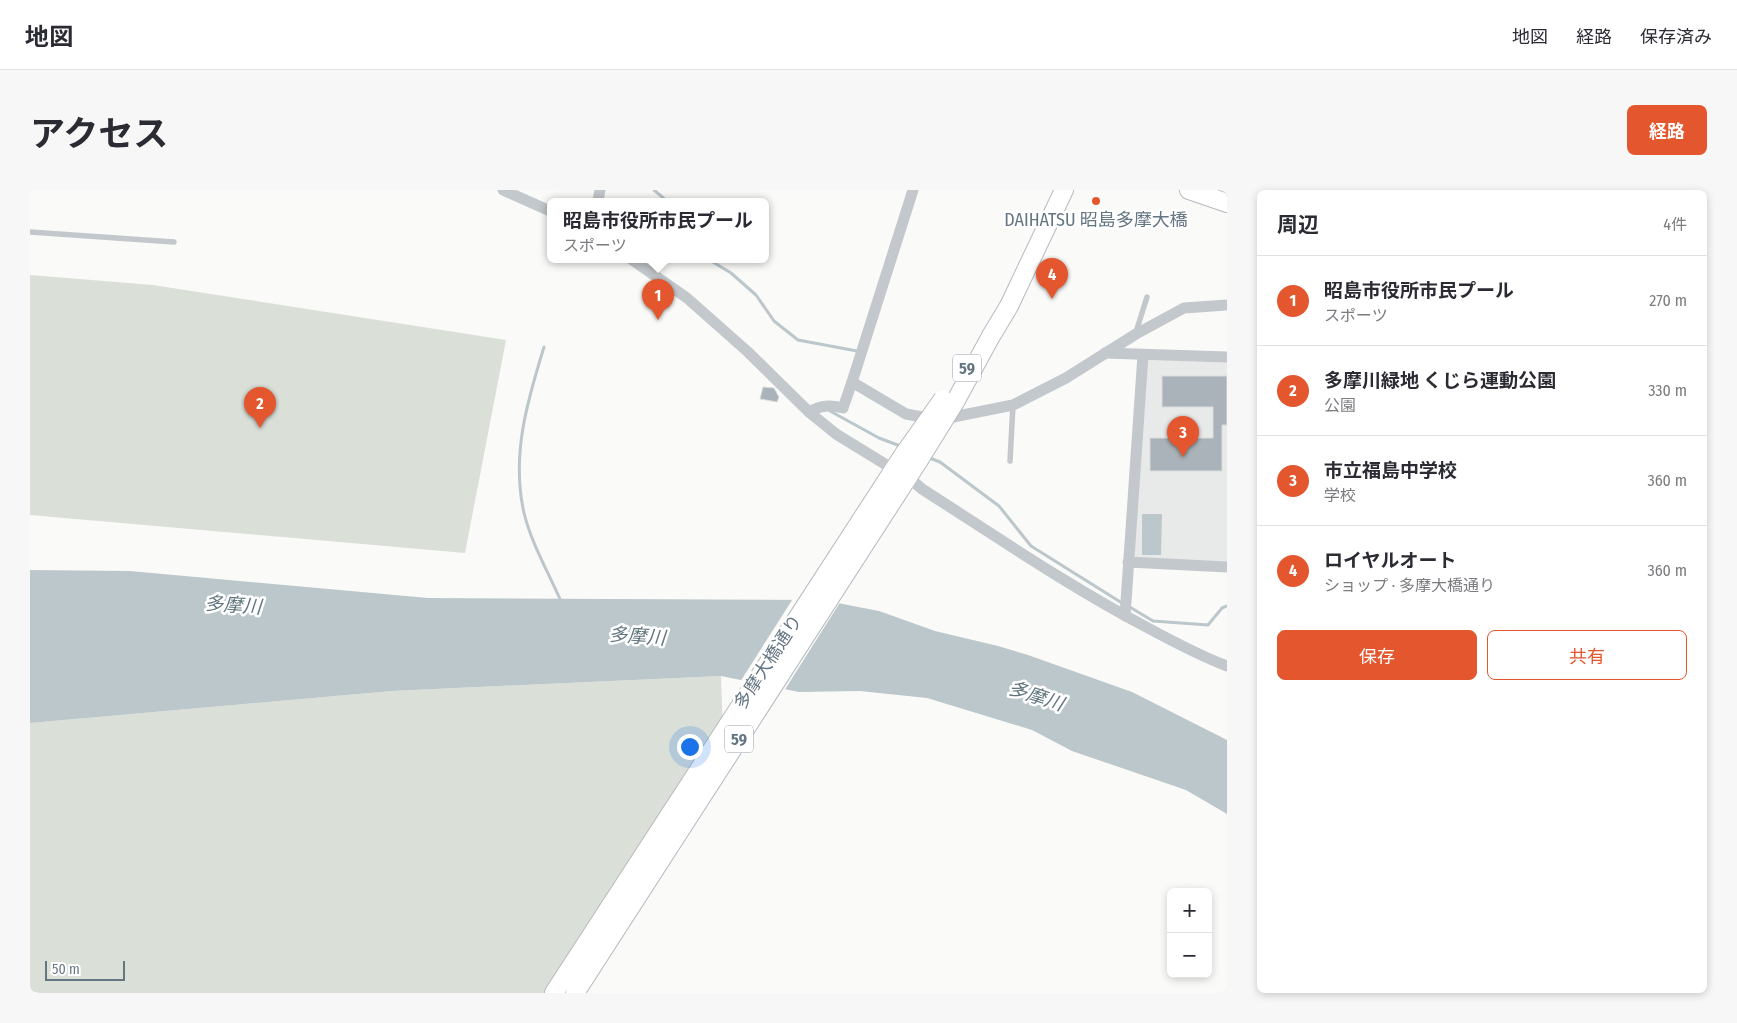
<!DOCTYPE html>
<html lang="ja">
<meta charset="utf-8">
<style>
body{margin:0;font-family:"Fira Sans Condensed","Noto Sans JP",sans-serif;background:#f7f7f7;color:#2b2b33}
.controls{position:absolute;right:15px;bottom:15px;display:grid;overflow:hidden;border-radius:8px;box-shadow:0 2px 8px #0003}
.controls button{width:45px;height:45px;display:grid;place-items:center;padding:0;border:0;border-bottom:1px solid #e1e1e2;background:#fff;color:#2b2b33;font:25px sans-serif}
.scale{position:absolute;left:15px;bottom:12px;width:80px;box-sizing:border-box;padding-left:5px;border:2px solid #657683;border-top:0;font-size:14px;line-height:18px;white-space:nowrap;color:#657683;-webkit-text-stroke:4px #fff;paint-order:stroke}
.you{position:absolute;left:659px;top:556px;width:18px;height:18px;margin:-12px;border:4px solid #fff;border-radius:50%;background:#1a73e8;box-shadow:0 0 0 8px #1a73e833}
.badge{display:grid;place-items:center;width:32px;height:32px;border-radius:50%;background:#e4572e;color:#fff;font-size:16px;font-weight:700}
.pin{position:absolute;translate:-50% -41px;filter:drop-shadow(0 1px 2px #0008)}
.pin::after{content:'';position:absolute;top:26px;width:18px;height:15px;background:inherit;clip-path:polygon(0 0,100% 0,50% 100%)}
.popup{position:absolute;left:517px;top:8px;width:222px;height:65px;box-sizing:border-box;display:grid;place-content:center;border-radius:8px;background:#fff;filter:drop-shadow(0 1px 4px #0005);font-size:16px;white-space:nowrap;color:#7c7c81}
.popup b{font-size:19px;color:#2b2b33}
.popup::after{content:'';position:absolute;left:50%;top:100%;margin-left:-10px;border:10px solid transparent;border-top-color:#fff}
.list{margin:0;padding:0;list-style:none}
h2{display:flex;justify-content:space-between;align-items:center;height:65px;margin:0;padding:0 20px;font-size:21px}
h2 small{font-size:16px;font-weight:400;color:#7c7c81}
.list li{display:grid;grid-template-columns:32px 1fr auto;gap:15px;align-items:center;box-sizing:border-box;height:90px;padding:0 20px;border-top:1px solid #e1e1e2}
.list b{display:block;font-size:19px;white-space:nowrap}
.list p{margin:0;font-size:16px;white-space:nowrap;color:#7c7c81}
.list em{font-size:16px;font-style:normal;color:#7c7c81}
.actions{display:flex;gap:10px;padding:15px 20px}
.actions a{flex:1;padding:11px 0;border:1px solid #e4572e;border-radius:8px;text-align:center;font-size:18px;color:#e4572e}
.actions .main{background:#e4572e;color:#fff}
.map{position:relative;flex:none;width:1197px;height:803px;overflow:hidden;border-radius:8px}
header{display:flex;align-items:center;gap:30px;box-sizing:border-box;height:70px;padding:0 25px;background:#fff;border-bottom:1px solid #e1e1e2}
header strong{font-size:24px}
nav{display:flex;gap:28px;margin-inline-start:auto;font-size:18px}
.intro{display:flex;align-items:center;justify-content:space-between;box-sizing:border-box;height:120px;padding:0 30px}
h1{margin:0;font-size:35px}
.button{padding:12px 22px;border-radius:8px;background:#e4572e;color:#fff;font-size:18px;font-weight:700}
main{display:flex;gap:30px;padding:0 30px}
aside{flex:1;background:#fff;border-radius:8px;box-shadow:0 2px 8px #0003}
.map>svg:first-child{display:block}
</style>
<header>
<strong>地図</strong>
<nav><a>地図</a><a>経路</a><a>保存済み</a></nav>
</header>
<div class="intro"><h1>アクセス</h1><a class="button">経路</a></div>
<main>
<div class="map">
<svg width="1197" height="803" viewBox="0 0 1197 803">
<rect width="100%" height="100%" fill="#fafaf8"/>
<polygon fill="#e8e9e9" points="1115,167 1197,170 1197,372 1108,370 1104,364"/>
<g fill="#dadfd7">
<polygon points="0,85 123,95 476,150 435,363 0,325"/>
<polygon points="691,486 693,542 524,803 9,803 0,801 0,533 362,501"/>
</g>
<g fill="#bbc7cb">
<polygon points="1112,324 1132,324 1131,365 1112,365"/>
<polygon points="0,380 100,381 398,408 792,410 849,421 905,441 968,456 998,465 1102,502 1197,550 1197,624 1156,600 1042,561 1002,540 897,508 830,501 769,502 691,486 362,501 0,533"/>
</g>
<polygon fill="#fafaf8" points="764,407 792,407 811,411 754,501 710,492"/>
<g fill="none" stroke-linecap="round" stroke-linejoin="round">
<g stroke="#bbc7cb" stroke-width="3">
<polyline points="624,0 637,11"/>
<polyline points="678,69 701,83 726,105 744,131 768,150 827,161"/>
<path d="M 514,157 C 497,212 481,266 494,323 C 501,352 518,382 530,409"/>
<polyline points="800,221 849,248 873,257"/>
<polyline points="897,267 910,272 969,316 1001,356 1092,413"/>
<polyline points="1098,416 1123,431 1178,435 1192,418 1197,416"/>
</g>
</g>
<g fill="#aab3b9" stroke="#dcdcda">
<polygon points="1132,186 1197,186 1197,235 1192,235 1192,281 1120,281 1120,248 1183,248 1183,217 1132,217"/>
<polygon points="733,197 744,198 749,207 747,212 730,209"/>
</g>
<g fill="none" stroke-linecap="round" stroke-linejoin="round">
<g stroke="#b5babe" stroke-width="20">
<g id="primary">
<polyline points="1159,0 1197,13"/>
<polyline points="925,212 961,146 979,116 1034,0"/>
<polyline points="524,803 874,264"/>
<polyline points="545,803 889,270"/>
</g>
</g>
<g stroke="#c3c8cc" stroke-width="5.5">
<polyline points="0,42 144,52"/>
<polyline points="1106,142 1117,107"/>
<polyline points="980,271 983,215"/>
</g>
<g stroke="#c3c8cc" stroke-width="11">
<polyline points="473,0 520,21"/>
<polyline points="568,11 570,0"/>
<polyline points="601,69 657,108 718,162 779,222 806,244 863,279"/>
<polyline points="1075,163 1197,167"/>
<polyline points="822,192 883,0"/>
<path d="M 779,222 C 791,215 800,215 813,218 L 822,192 L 876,224 L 908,230 L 983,215 L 1036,188 L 1106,144 L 1154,118 L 1197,115"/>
<path d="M 878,287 L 892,299 C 967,347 1040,397 1118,438 C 1144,452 1170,466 1197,476"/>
<polyline points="1098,372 1197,377"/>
<polyline points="1095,426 1113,165"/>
</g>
<use href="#primary" stroke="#fff" stroke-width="18"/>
<g stroke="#b5babe" stroke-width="20" stroke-linecap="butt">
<g id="primary-bridge">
<polyline points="874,264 913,209"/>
<polyline points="889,270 925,212"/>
</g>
</g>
<use href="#primary-bridge" stroke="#fff" stroke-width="18"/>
</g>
<circle fill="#e4572e" stroke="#fff" stroke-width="2" cx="1066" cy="11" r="5"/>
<g text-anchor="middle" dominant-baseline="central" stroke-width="5" stroke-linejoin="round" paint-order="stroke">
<g fill="#fff" stroke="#939fa8" stroke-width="1">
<rect x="923" y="164.5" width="28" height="27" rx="4"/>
<rect x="695" y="535.5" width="28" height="27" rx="4"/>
</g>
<g font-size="16" font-weight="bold" fill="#657683">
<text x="937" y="178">59</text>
<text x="709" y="549">59</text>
</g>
<g font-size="18" fill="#657683" stroke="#fff">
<text x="1066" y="30">DAIHATSU 昭島多摩大橋</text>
</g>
<g font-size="18" fill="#657683" stroke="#fff">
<text transform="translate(738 472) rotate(-57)">多摩大橋通り</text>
</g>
<g font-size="19" font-style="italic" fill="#60757c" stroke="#fff">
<text transform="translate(203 415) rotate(4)">多摩川</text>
<text transform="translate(607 446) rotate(4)">多摩川</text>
<text transform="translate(1006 506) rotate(18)">多摩川</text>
</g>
</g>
</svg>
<div class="controls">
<button>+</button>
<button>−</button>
</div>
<div class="scale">50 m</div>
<div class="you"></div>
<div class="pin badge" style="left:628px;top:130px">1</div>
<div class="popup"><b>昭島市役所市民プール</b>スポーツ</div>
<div class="pin badge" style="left:230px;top:238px">2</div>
<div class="pin badge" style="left:1153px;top:267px">3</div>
<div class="pin badge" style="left:1022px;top:109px">4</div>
</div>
<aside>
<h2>周辺<small>4件</small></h2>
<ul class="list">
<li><span class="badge">1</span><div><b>昭島市役所市民プール</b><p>スポーツ</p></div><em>270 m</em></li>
<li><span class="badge">2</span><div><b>多摩川緑地 くじら運動公園</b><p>公園</p></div><em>330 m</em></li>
<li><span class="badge">3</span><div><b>市立福島中学校</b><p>学校</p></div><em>360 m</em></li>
<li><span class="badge">4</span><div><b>ロイヤルオート</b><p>ショップ · 多摩大橋通り</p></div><em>360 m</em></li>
</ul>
<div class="actions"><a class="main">保存</a><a>共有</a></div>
</aside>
</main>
